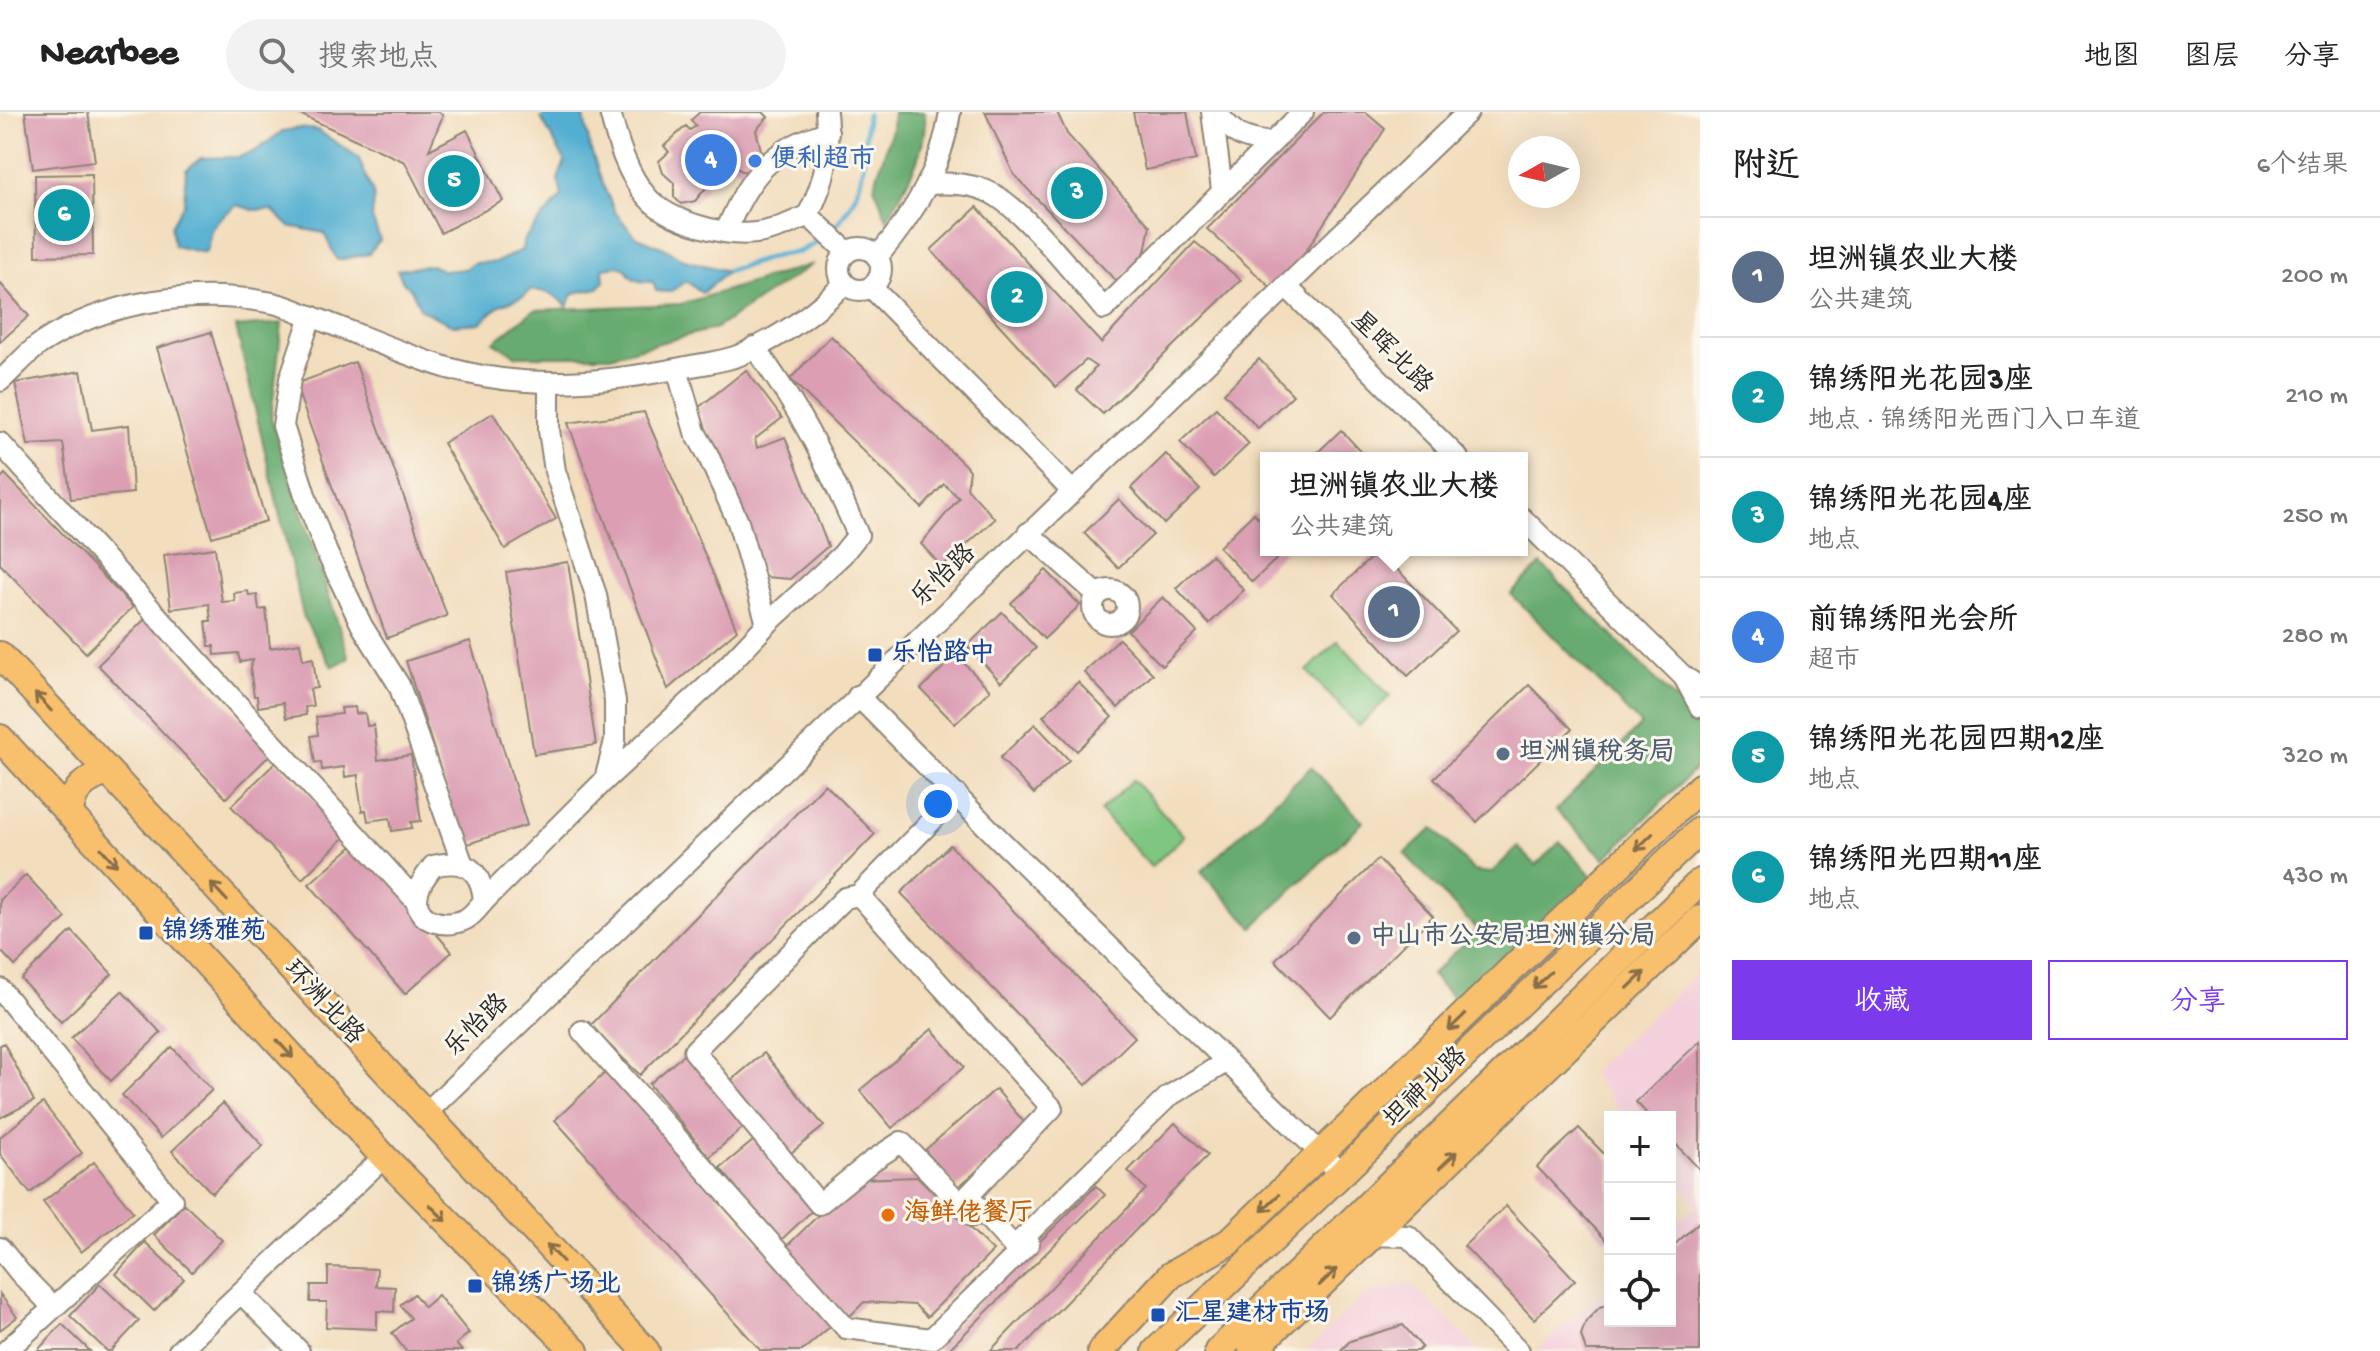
<!DOCTYPE html>
<html lang="zh">
<meta charset="utf-8">
<style>
body{margin:0;font-family:"Gochi Hand","LXGW WenKai TC",sans-serif;background:#f2f2f2;color:#222}
.controls{position:absolute;right:24px;bottom:24px;display:grid;overflow:hidden;border-radius:0px;box-shadow:0 8px 32px #0002}
.controls button{width:72px;height:72px;display:grid;place-items:center;padding:0;border:0;border-bottom:2px solid #e0e0e0;background:#fff;color:#222;font:40px sans-serif}
.compass{position:absolute;left:1508px;top:24px;width:72px;height:72px;border-radius:50%;background:#fff;box-shadow:0 8px 32px #0002;rotate:262deg}
.you{position:absolute;left:938px;top:692px;width:28px;height:28px;margin:-20px;border:6px solid #fff;border-radius:50%;background:#1a73e8;box-shadow:0 0 0 12px #1a73e833}
.badge{display:grid;place-items:center;width:52px;height:52px;border-radius:50%;background:#7c3aed;color:#fff;font-size:26px;font-weight:700}
.pin{position:absolute;translate:-50% -50%;border:4px solid #fff;box-shadow:0 2px 8px #0006}
.popup{position:absolute;left:1260px;top:340px;width:268px;height:104px;box-sizing:border-box;display:grid;place-content:center;border-radius:0px;background:#fff;filter:drop-shadow(0 2px 6px #0005);font-size:26px;white-space:nowrap;color:#767676}
.popup b{font-size:30px;color:#222}
.popup::after{content:'';position:absolute;left:50%;top:100%;margin-left:-16px;border:16px solid transparent;border-top-color:#fff}
.list{margin:0;padding:0;list-style:none}
h2{display:flex;justify-content:space-between;align-items:center;height:104px;margin:0;padding:0 32px;font-size:34px}
h2 small{font-size:26px;font-weight:400;color:#767676}
.list li{display:grid;grid-template-columns:52px 1fr auto;gap:24px;align-items:center;box-sizing:border-box;height:120px;padding:0 32px;border-top:2px solid #e0e0e0}
.list b{display:block;font-size:30px;white-space:nowrap}
.list p{margin:0;font-size:26px;white-space:nowrap;color:#767676}
.list em{font-size:26px;font-style:normal;color:#767676}
.actions{display:flex;gap:16px;padding:24px 32px}
.actions a{flex:1;padding:18px 0;border:2px solid #7c3aed;border-radius:0px;text-align:center;font-size:28px;color:#7c3aed}
.actions .main{background:#7c3aed;color:#fff}
.icon{flex:none;width:44px;height:44px;fill:none;stroke:currentColor;stroke-width:2;stroke-linecap:round;stroke-linejoin:round}
.map{position:relative;flex:none;width:1700px;height:1239px;overflow:hidden}
header{display:flex;align-items:center;gap:48px;box-sizing:border-box;height:112px;padding:0 40px;background:#fff;border-bottom:2px solid #e0e0e0}
header strong{font-size:38px}
nav{display:flex;gap:44px;margin-inline-start:auto;font-size:28px}
.search{width:560px;height:72px;background:#f2f2f2;display:flex;align-items:center;gap:20px;box-sizing:border-box;padding:0 28px;border-radius:44px;color:#767676;font-size:30px}
main{display:flex}
aside{flex:1;background:#fff}
.map>svg:first-child{display:block}
</style>
<header>
<strong>Nearbee</strong>
<div class="search"><svg class="icon" aria-label="search" viewBox="0 0 24 24"><circle cx="10" cy="10" r="6"/><path d="M15 15l6 6"/></svg>搜索地点</div>
<nav><a>地图</a><a>图层</a><a>分享</a></nav>
</header>
<main>
<div class="map">
<svg width="1700" height="1239" viewBox="0 0 1700 1239">
<rect width="100%" height="100%" fill="#fbf7ec"/>
<filter id="ink" filterUnits="userSpaceOnUse"><feTurbulence type="fractalNoise" baseFrequency=".0125" numOctaves="2"/><feDisplacementMap in="SourceGraphic" scale="16" xChannelSelector="R" yChannelSelector="G"/><feConvolveMatrix kernelMatrix="1 2 1 2 8 2 1 2 1" color-interpolation-filters="sRGB"/></filter>
<filter id="wash" filterUnits="userSpaceOnUse"><feTurbulence type="fractalNoise" baseFrequency=".006" numOctaves="4" result="noise"/><feDisplacementMap in="SourceGraphic" scale="32" xChannelSelector="R" yChannelSelector="G"/><feGaussianBlur stdDeviation="1.8" result="paint"/><feColorMatrix in="noise" values="0 0 0 0 0 0 0 0 0 0 0 0 0 0 0 0 0 1.4 0 .05"/><feComposite in="paint" operator="in"/></filter>
<g filter="url(#wash)">
<rect width="100%" height="100%" fill="#f2ddbd"/>
<g fill="#f4cfdc">
<polygon points="1700,859 1700,1239 1537,1239 1610,1172 1610,1209 1670,1209 1670,1117 1697,1093 1670,1060 1670,1005 1626,1005 1590,961"/>
<polygon points="1409,1170 1481,1239 1306,1239 1364,1183"/>
</g>
<g fill="#7fc681" stroke="#557856" stroke-width="2">
<polygon points="1338,529 1390,584 1359,614 1307,559"/>
<polygon points="1133,668 1184,724 1151,755 1100,699"/>
</g>
<g fill="#67ab6f" stroke="#496b4d" stroke-width="2">
<path d="M 893,0 L 925,0 C 928,40 905,74 887,107 L 874,74 L 892,17 Z"/>
<polygon points="813,152 716,216 610,244 517,244 494,230 534,198 681,192"/>
<polygon points="282,211 271,306 349,546 332,555 304,507 236,215"/>
<polygon points="1541,452 1700,612 1700,652 1605,747 1556,698 1641,613 1511,482"/>
<polygon points="1311,655 1363,710 1253,815 1201,760"/>
<polygon points="1433,716 1474,759 1491,761 1518,735 1536,753 1560,730 1594,766 1461,894 1431,863 1477,818 1405,742"/>
</g>
<g fill="#53afd1" stroke="#3f6d7e" stroke-width="2">
<path d="M 551,0 L 583,0 L 590,35 L 603,73 L 615,100 L 635,124 L 664,136 L 684,148 L 728,159 L 702,181 L 686,169 L 670,180 L 656,179 L 653,170 C 640,170 631,169 626,157 L 619,154 L 603,156 L 604,170 L 598,176 L 574,181 L 567,194 C 556,183 546,178 530,178 L 524,184 L 500,193 L 480,211 L 453,213 L 421,198 L 411,177 L 403,170 L 397,158 L 431,153 L 444,159 L 464,157 L 474,151 L 497,150 L 522,138 L 524,127 L 562,84 L 558,67 L 565,49 L 541,6 Z"/>
<path d="M 299,16 L 317,18 L 358,45 L 374,84 L 372,106 L 380,128 L 368,142 L 337,148 L 324,121 L 289,114 L 272,98 L 253,98 L 237,93 C 227,101 213,109 210,122 C 209,130 209,133 205,141 L 174,134 L 171,114 L 184,91 L 186,58 L 201,46 L 238,45 L 254,40 L 283,19 Z"/>
</g>
<g fill="none" stroke-linecap="round" stroke-linejoin="round">
<g stroke="#53afd1" stroke-width="5">
<path d="M 831,119 C 869,77 862,55 867,2"/>
<polyline points="728,159 778,143 799,140 824,126"/>
</g>
</g>
<g id="blocks">
<g fill="#db9eb3">
<polygon points="25,0 88,0 95,49 33,57"/>
<polygon points="295,0 439,0 443,3 429,38 467,18 503,89 441,121 405,50"/>
<polygon points="700,0 763,0 768,5 756,18 763,46 752,60 742,59 732,53 727,58 722,53 717,53 709,59 713,64 704,71 706,76 695,89 681,92 674,85 674,71 663,61 659,49 669,40 664,34 686,14 690,18 696,14 691,8"/>
<polygon points="985,0 1057,0 1067,22 1150,114 1145,140 1118,171 1014,63"/>
<polygon points="1133,0 1187,0 1196,48 1145,58"/>
<polygon points="1324,0 1365,0 1385,17 1278,182 1207,117"/>
<polygon points="92,62 93,143 36,144 35,63"/>
<polygon points="977,95 1101,231 1195,130 1241,168 1103,302 1077,278 1096,255 1086,248 1056,275 931,138"/>
<polygon points="0,171 29,204 0,230"/>
<polygon points="211,220 266,409 212,425 157,236"/>
<polygon points="831,224 970,358 967,376 995,407 942,455 921,432 959,386 944,372 922,396 790,267"/>
<polygon points="1259,247 1293,283 1258,316 1224,281"/>
<polygon points="355,250 447,504 387,526 295,272"/>
<polygon points="746,258 782,306 755,327 757,336 785,325 828,434 790,467 765,465 698,296"/>
<polygon points="81,259 92,318 129,313 133,381 71,387 63,331 28,333 15,271"/>
<polygon points="1216,296 1249,332 1214,365 1180,330"/>
<polygon points="644,300 737,518 668,577 568,311"/>
<polygon points="493,301 556,407 505,437 443,331"/>
<polygon points="1341,318 1367,346 1312,346"/>
<polygon points="1166,342 1200,378 1164,412 1131,376"/>
<polygon points="5,362 133,495 86,541 0,452 0,367"/>
<polygon points="1119,387 1153,423 1118,456 1084,421"/>
<polygon points="1254,401 1266,414 1266,438 1286,438 1252,470 1219,435"/>
<polygon points="215,436 222,490 235,489 234,481 248,479 249,484 257,483 259,498 266,497 270,536 300,531 303,548 313,546 317,576 310,577 313,594 305,595 306,603 286,606 283,591 258,595 257,584 254,584 250,556 253,548 240,550 238,541 215,543 214,534 209,534 206,509 211,509 209,492 171,497 164,443"/>
<polygon points="1379,438 1456,519 1408,564 1333,482"/>
<polygon points="1211,443 1244,478 1209,512 1176,476"/>
<polygon points="568,450 596,633 534,642 506,460"/>
<polygon points="1046,458 1080,493 1044,527 1011,491"/>
<polygon points="1163,485 1197,520 1162,554 1128,519"/>
<polygon points="1002,500 1036,536 1001,570 967,534"/>
<polygon points="145,507 273,640 226,686 98,553"/>
<polygon points="1119,527 1153,562 1118,596 1084,560"/>
<polygon points="470,529 527,713 464,733 406,549"/>
<polygon points="956,543 990,578 955,612 921,577"/>
<polygon points="1078,570 1112,605 1077,639 1043,604"/>
<polygon points="1529,573 1572,617 1477,710 1434,666"/>
<polygon points="355,595 356,602 365,601 367,614 374,613 378,648 411,643 421,709 411,710 412,716 392,719 390,706 368,709 366,698 362,699 358,672 359,663 345,665 344,655 322,658 321,650 315,651 311,624 318,623 316,605 342,602 341,596"/>
<polygon points="1035,612 1069,648 1034,682 1000,646"/>
<polygon points="277,649 348,722 302,767 231,694"/>
<polygon points="825,672 875,722 640,963 590,914"/>
<polygon points="357,730 452,840 405,882 309,772"/>
<polygon points="950,733 1135,925 1086,973 901,781"/>
<polygon points="1378,747 1433,804 1330,905 1275,848"/>
<polygon points="26,763 66,806 15,854 0,838 0,788"/>
<polygon points="72,819 112,862 61,910 21,867"/>
<polygon points="122,879 161,921 111,969 71,926"/>
<polygon points="932,917 964,955 892,1016 860,978"/>
<polygon points="1700,929 1700,1058 1670,1026 1670,1005 1650,1005 1636,990"/>
<polygon points="4,931 34,989 0,1006 0,933"/>
<polygon points="172,935 212,978 161,1026 122,983"/>
<polygon points="687,940 746,1013 709,1045 649,972"/>
<polygon points="764,941 824,1014 786,1045 727,972"/>
<polygon points="607,959 832,1213 802,1239 761,1239 555,1008"/>
<polygon points="996,977 1028,1015 957,1076 925,1038"/>
<polygon points="43,991 82,1041 30,1081 0,1042 0,1025"/>
<polygon points="223,991 263,1034 212,1081 172,1039"/>
<polygon points="1175,1011 1208,1043 1019,1239 990,1239 1146,1077 1128,1059"/>
<polygon points="1579,1016 1610,1048 1610,1126 1607,1129 1537,1055"/>
<polygon points="758,1025 815,1096 780,1129 720,1056"/>
<polygon points="94,1050 133,1100 81,1140 43,1090"/>
<polygon points="918,1065 993,1139 927,1205 915,1193 864,1190 849,1205 783,1138 855,1067"/>
<polygon points="1096,1074 1105,1083 947,1239 940,1239 935,1233"/>
<polygon points="184,1092 222,1128 192,1160 154,1123"/>
<polygon points="1506,1094 1575,1168 1534,1207 1464,1134"/>
<polygon points="1700,1109 1700,1239 1586,1239 1581,1223 1586,1209 1600,1195 1610,1192 1610,1209 1670,1209 1670,1137"/>
<polygon points="145,1130 184,1167 154,1199 116,1162"/>
<polygon points="328,1155 377,1157 376,1174 395,1175 394,1200 377,1199 377,1217 326,1215 327,1190 310,1190 311,1173 328,1173"/>
<polygon points="100,1172 139,1209 111,1239 107,1239 70,1204"/>
<polygon points="0,1182 17,1205 0,1218"/>
<polygon points="414,1182 424,1195 438,1183 469,1221 456,1232 462,1239 406,1239 392,1221 411,1206 400,1193"/>
<polygon points="62,1212 90,1239 37,1239"/>
<polygon points="1403,1213 1422,1235 1418,1239 1340,1239 1350,1229"/>
</g>
</g>
</g>
<g filter="url(#ink)">
<use href="#blocks" fill-opacity="0" stroke="#8e8474" stroke-width="2"/>
<g fill="none" stroke-linecap="round" stroke-linejoin="round">
<g stroke="#8e8474" stroke-width="24">
<g id="minor">
<path d="M 610,0 C 617,29 627,62 647,85 C 668,109 724,125 756,121 C 774,119 792,111 808,103 C 827,65 830,42 826,0"/>
<polyline points="1212,0 1222,78"/>
<path d="M 1216,0 C 1236,24 1241,27 1271,31"/>
<path d="M 929,72 C 950,71 972,71 991,81 C 1026,99 1077,166 1104,197 L 1303,0"/>
<polyline points="808,103 847,140"/>
<path d="M 726,120 C 747,66 771,36 828,20"/>
<circle cx="860" cy="157" r="21"/>
<path d="M 878,144 C 914,102 942,56 950,0"/>
<polyline points="1286,174 1458,346"/>
<polyline points="872,176 1072,379"/>
<polyline points="311,204 290,267 283,314 307,389 327,441 362,514 399,573 463,753"/>
<polyline points="677,257 695,320 707,341 738,410 767,512"/>
<path d="M 0,269 C 13,258 26,242 40,232 C 106,188 196,176 273,191 C 288,194 303,202 318,207 C 361,223 404,243 448,256 C 525,278 604,271 681,256 C 700,252 723,250 740,243 C 779,226 815,201 844,172"/>
<polyline points="549,270 549,318 555,359 596,483 615,589 615,629 605,668"/>
<polyline points="0,331 417,790"/>
<polyline points="1522,406 1684,565 1700,575"/>
<polyline points="1028,421 1098,483"/>
<circle cx="1110" cy="495" r="17"/>
<polyline points="1684,565 1700,595"/>
<polyline points="858,584 1000,728 1340,1060"/>
<polyline points="957,683 859,783 1052,996 968,1084 1014,1135 1169,984 1226,950"/>
<polyline points="859,783 845,786 694,939 819,1092 872,1049 901,1030 972,1104"/>
<path d="M 484,789 C 481,756 464,746 433,754 C 426,764 417,774 417,788 C 417,812 449,816 466,807 C 473,803 479,795 484,789 L 605,668 L 716,566 L 767,512 L 842,443 L 858,423 C 828,354 800,296 754,235"/>
<polyline points="0,877 172,1088 6,1239"/>
<polyline points="582,919 846,1216 931,1227 1029,1131"/>
<polyline points="425,1002 1468,0"/>
<polyline points="1364,1123 1408,1124 1519,1239"/>
<polyline points="0,1136 20,1161 53,1195"/>
<polyline points="241,1181 299,1239"/>
<polyline points="179,1239 384,1045"/>
</g>
</g>
<g stroke="#8e8474" stroke-width="30">
<g id="major">
<polyline points="0,543 646,1239"/>
<polyline points="0,626 384,1045 575,1239"/>
<path d="M 70,702 C 72,677 85,667 108,660"/>
<polyline points="1101,1239 1171,1163 1229,1130 1700,675"/>
<polyline points="1156,1239 1700,718"/>
<polyline points="1218,1239 1700,770"/>
<polyline points="1252,1239 1700,807"/>
</g>
</g>
<use href="#minor" stroke="#fff" stroke-width="20"/>
<use href="#major" stroke="#f8bf6c" stroke-width="26"/>
</g>
<defs><path id="oneway-shaft" d="M-6 0H5M1.5-3L5.5 0L1.5 3" fill="none" stroke-width="1.6" stroke-linecap="round" stroke-linejoin="round" transform="scale(2)"/></defs>
<g stroke="#876e48">
<use href="#oneway-shaft" transform="translate(43 590) rotate(-133)"/>
<use href="#oneway-shaft" transform="translate(1644 730) rotate(136)"/>
<use href="#oneway-shaft" transform="translate(109 745) rotate(48)"/>
<use href="#oneway-shaft" transform="translate(219 780) rotate(-133)"/>
<use href="#oneway-shaft" transform="translate(1542 868) rotate(137)"/>
<use href="#oneway-shaft" transform="translate(1636 868) rotate(-44)"/>
<use href="#oneway-shaft" transform="translate(1457 910) rotate(136)"/>
<use href="#oneway-shaft" transform="translate(285 937) rotate(48)"/>
<use href="#oneway-shaft" transform="translate(1448 1048) rotate(-44)"/>
<use href="#oneway-shaft" transform="translate(1270 1091) rotate(136)"/>
<use href="#oneway-shaft" transform="translate(438 1101) rotate(45)"/>
<use href="#oneway-shaft" transform="translate(555 1141) rotate(-133)"/>
<use href="#oneway-shaft" transform="translate(1328 1165) rotate(-44)"/>
</g>
</g>
<circle fill="#3f7fe0" stroke="#fbf7ec" stroke-width="3" cx="755" cy="49" r="8"/>
<g fill="#1a4fb4" stroke="#fbf7ec" stroke-width="3">
<rect x="867" y="535" width="16" height="16" rx="4"/>
<rect x="138" y="813" width="16" height="16" rx="4"/>
<rect x="467" y="1166" width="16" height="16" rx="4"/>
<rect x="1150" y="1195" width="16" height="16" rx="4"/>
</g>
<g fill="#5c6f8a" stroke="#fbf7ec" stroke-width="3">
<circle cx="1503" cy="642" r="8"/>
<circle cx="1354" cy="826" r="8"/>
</g>
<circle fill="#e8710a" stroke="#fbf7ec" stroke-width="3" cx="888" cy="1103" r="8"/>
<g text-anchor="middle" dominant-baseline="central" stroke-width="6" stroke-linejoin="round" paint-order="stroke">
<g font-size="26" font-weight="bold" fill="#366cbe" stroke="#fbf7ec" text-anchor="start">
<text x="771" y="49">便利超市</text>
</g>
<g font-size="26" fill="#2b2b2b" stroke="#fbf7ec">
<text transform="translate(1390 242) rotate(45)">星晖北路</text>
<text transform="translate(945 465) rotate(-44)">乐怡路</text>
<text transform="translate(322 892) rotate(47)">环洲北路</text>
<text transform="translate(478 915) rotate(-44)">乐怡路</text>
<text transform="translate(1427 977) rotate(-44)">坦神北路</text>
</g>
<g font-size="26" font-weight="bold" fill="#164399" stroke="#fbf7ec" text-anchor="start">
<text x="891" y="543">乐怡路中</text>
<text x="162" y="821">锦绣雅苑</text>
<text x="491" y="1174">锦绣广场北</text>
<text x="1174" y="1203">汇星建材市场</text>
</g>
<g font-size="26" font-weight="bold" fill="#4e5e75" stroke="#fbf7ec" text-anchor="start">
<text x="1519" y="642">坦洲镇税务局</text>
<text x="1370" y="826">中山市公安局坦洲镇分局</text>
</g>
<g font-size="26" font-weight="bold" fill="#c56008" stroke="#fbf7ec" text-anchor="start">
<text x="904" y="1103">海鲜佬餐厅</text>
</g>
</g>
</svg>
<div class="controls">
<button>+</button>
<button>−</button>
<button><svg class="icon" aria-label="locate" viewBox="0 0 24 24"><circle cx="12" cy="12" r="6"/><path d="M12 2v4M12 18v4M2 12h4M18 12h4"/></svg></button>
</div>
<svg class="compass" viewBox="-18 -18 36 36"><path d="M0-13l5 13h-10z" fill="#e53935"/><path d="M0 13l5-13h-10z" fill="#767676"/></svg>
<div class="you"></div>
<div class="pin badge" style="left:1394px;top:500px;background:#5c6f8a">1</div>
<div class="popup"><b>坦洲镇农业大楼</b>公共建筑</div>
<div class="pin badge" style="left:1017px;top:185px;background:#0f9aa8">2</div>
<div class="pin badge" style="left:1077px;top:81px;background:#0f9aa8">3</div>
<div class="pin badge" style="left:711px;top:48px;background:#3f7fe0">4</div>
<div class="pin badge" style="left:454px;top:69px;background:#0f9aa8">5</div>
<div class="pin badge" style="left:64px;top:103px;background:#0f9aa8">6</div>
</div>
<aside>
<h2>附近<small>6个结果</small></h2>
<ul class="list">
<li><span class="badge" style="background:#5c6f8a">1</span><div><b>坦洲镇农业大楼</b><p>公共建筑</p></div><em>200 m</em></li>
<li><span class="badge" style="background:#0f9aa8">2</span><div><b>锦绣阳光花园3座</b><p>地点 · 锦绣阳光西门入口车道</p></div><em>210 m</em></li>
<li><span class="badge" style="background:#0f9aa8">3</span><div><b>锦绣阳光花园4座</b><p>地点</p></div><em>250 m</em></li>
<li><span class="badge" style="background:#3f7fe0">4</span><div><b>前锦绣阳光会所</b><p>超市</p></div><em>280 m</em></li>
<li><span class="badge" style="background:#0f9aa8">5</span><div><b>锦绣阳光花园四期12座</b><p>地点</p></div><em>320 m</em></li>
<li><span class="badge" style="background:#0f9aa8">6</span><div><b>锦绣阳光四期11座</b><p>地点</p></div><em>430 m</em></li>
</ul>
<div class="actions"><a class="main">收藏</a><a>分享</a></div>
</aside>
</main>
